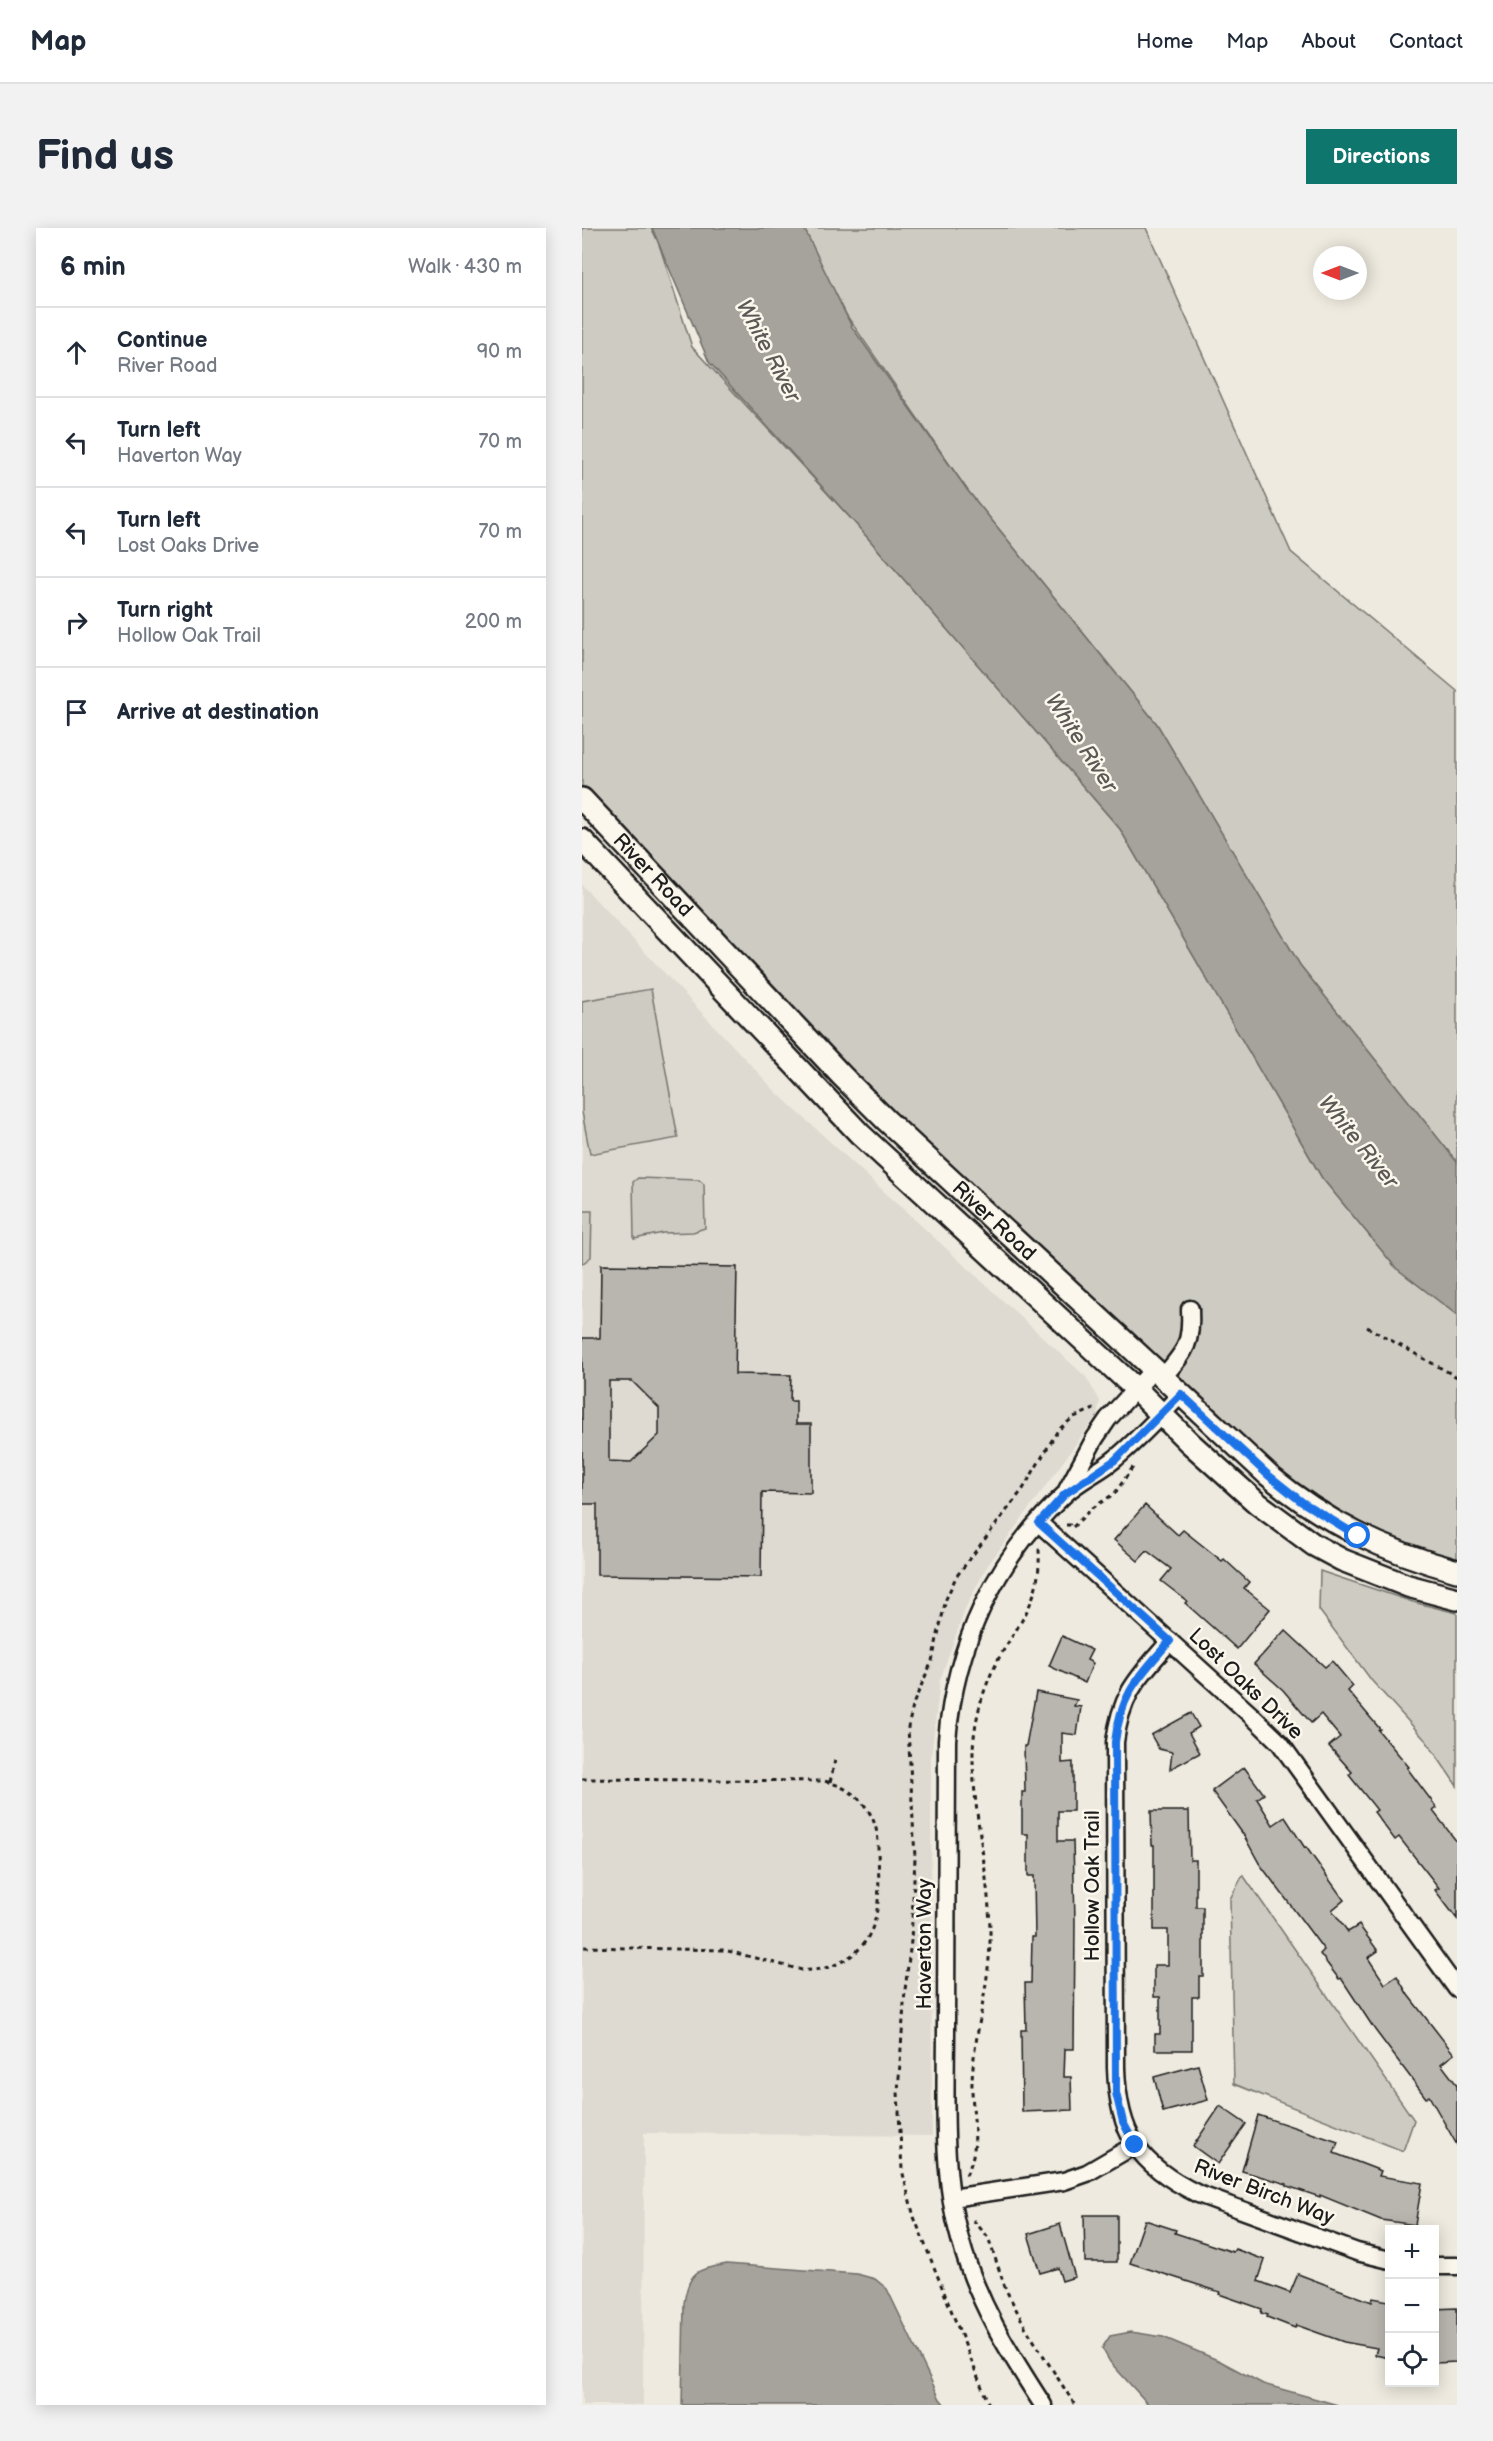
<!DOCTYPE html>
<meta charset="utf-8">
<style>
body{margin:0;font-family:"Balsamiq Sans",sans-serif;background:#f2f2f3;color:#1f2937}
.controls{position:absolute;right:18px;bottom:18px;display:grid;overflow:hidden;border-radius:0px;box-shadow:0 3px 15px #0003}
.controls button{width:54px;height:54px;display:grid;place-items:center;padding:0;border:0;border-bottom:2px solid #e0e1e3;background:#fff;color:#1f2937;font:30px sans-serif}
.compass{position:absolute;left:731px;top:18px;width:54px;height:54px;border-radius:50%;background:#fff;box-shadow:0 3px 15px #0003;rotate:270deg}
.stop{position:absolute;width:18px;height:18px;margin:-14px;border:4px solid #1a73e8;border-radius:50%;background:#fff}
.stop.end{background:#1a73e8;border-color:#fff;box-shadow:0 2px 6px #0008}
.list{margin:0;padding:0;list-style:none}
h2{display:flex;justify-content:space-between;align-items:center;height:78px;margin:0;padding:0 24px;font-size:26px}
h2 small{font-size:20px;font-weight:400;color:#747a83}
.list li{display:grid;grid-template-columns:39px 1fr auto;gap:18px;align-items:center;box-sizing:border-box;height:90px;padding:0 24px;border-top:2px solid #e0e1e3}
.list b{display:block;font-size:22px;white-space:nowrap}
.list p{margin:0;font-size:20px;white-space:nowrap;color:#747a83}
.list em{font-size:20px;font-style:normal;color:#747a83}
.icon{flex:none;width:33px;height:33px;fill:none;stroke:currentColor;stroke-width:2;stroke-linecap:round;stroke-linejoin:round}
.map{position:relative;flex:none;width:875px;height:2177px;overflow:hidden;border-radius:0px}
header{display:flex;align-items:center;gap:36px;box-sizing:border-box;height:84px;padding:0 30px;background:#fff;border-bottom:2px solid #e0e1e3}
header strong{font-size:28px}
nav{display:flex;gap:33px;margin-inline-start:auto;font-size:21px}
.intro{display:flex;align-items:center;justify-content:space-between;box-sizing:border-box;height:144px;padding:0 36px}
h1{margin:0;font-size:42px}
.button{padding:15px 27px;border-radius:0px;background:#0f766e;color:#fff;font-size:21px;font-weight:700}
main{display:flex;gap:36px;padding:0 36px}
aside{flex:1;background:#fff;border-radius:0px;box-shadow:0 3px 15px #0003}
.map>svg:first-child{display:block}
</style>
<header>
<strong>Map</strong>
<nav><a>Home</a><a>Map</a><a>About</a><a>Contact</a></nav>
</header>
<div class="intro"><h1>Find us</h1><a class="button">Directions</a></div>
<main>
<aside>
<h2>6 min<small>Walk · 430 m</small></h2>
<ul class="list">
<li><svg class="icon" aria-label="ahead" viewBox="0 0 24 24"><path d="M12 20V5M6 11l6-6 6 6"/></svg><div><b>Continue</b><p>River Road</p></div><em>90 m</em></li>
<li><svg class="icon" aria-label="left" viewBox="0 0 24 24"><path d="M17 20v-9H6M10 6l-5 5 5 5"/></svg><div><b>Turn left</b><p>Haverton Way</p></div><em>70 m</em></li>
<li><svg class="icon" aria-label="left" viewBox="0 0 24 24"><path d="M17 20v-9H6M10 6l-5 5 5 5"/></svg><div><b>Turn left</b><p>Lost Oaks Drive</p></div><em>70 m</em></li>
<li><svg class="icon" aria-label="right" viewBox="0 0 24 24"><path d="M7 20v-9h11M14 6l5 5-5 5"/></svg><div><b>Turn right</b><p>Hollow Oak Trail</p></div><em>200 m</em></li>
<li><svg class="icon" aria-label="arrive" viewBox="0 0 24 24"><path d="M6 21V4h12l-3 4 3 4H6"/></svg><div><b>Arrive at destination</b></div></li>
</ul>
</aside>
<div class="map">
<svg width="875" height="2177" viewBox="0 0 875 2177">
<rect width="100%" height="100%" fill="#eeeadf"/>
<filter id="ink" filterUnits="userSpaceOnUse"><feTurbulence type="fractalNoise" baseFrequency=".0167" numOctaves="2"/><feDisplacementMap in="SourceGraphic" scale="12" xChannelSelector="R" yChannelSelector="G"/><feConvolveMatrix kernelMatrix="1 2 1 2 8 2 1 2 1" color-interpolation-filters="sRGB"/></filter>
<g filter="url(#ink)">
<polygon fill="#dedad1" points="0,657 196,866 504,1149 518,1173 515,1187 404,1340 384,1379 358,1452 349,1530 350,1908 62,1905 61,2177 0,2177"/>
<g fill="#ceccc2" stroke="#75746f" stroke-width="1.5">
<polygon points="0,0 69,0 75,10 110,119 272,294 538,601 740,950 814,1040 875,1087 875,1343 746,1291 410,991 0,574"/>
<polygon points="220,0 564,0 709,324 875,463 875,934 718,737 575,496 386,263 265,88"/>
<polygon points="69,761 96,910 8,926 0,884 0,773"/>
<polygon points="56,950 117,952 122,956 123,1000 111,1004 81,1005 52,1011 51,954"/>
<polygon points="0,983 10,983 9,1029 0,1036"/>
<polygon points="738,1343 831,1374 875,1385 875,1558 845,1514 790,1453 737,1382"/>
<polygon points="661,1647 832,1892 821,1923 652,1856 648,1671"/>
</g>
<g fill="#a6a39d" stroke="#6f6d69" stroke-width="1.5">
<polygon points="70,0 222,0 270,99 386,263 575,496 718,737 875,934 875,1087 814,1040 740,950 538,601 272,294 127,134"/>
<path d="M 145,2036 L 275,2046 L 293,2051 L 305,2061 L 358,2171 L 363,2177 L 100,2177 L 102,2075 C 107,2042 115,2042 145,2036 Z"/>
<polygon points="549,2104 581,2109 638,2133 681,2156 756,2177 567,2177 528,2134 520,2120 528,2108"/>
</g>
<g fill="#b9b6af" stroke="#1c1c1c" stroke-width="1.5" fill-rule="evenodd">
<path d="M 19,1037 L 155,1039 L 153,1146 L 209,1147 L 208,1173 L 214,1173 L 214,1196 L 229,1196 L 229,1265 L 180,1264 L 179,1349 L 15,1347 L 15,1276 L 0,1276 L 0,1110 L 18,1110 ZM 27,1153 L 50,1153 L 77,1180 L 77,1207 L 49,1234 L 27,1233 Z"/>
<polygon points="563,1277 596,1307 601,1302 640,1333 642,1331 667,1354 662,1360 688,1381 655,1421 603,1375 605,1373 579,1353 589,1341 565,1323 556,1333 532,1312"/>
<polygon points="703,1402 743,1439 750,1433 771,1458 766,1463 798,1501 796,1502 827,1539 825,1540 855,1580 851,1583 875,1614 875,1691 853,1662 857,1660 817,1609 813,1612 792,1584 795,1582 767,1547 770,1544 747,1518 758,1509 739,1486 729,1495 701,1462 672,1436"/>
<polygon points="480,1408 510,1422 505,1432 511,1435 503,1455 467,1438"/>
<polygon points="454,1464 495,1472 492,1478 499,1479 495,1507 480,1505 480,1535 491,1534 491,1583 476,1583 476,1613 491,1613 493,1693 492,1821 483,1821 482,1849 489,1849 490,1882 440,1884 439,1802 444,1802 443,1755 449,1755 450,1709 453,1709 452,1648 446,1648 446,1606 440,1606 440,1564 443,1564 442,1518 444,1518"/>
<polygon points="609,1485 617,1499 607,1505 618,1525 588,1541 590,1524 577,1521 569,1507"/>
<polygon points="662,1539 682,1566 675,1571 691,1597 703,1589 723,1620 724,1619 762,1672 750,1682 766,1704 777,1697 796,1723 786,1730 803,1756 815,1748 826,1767 872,1826 859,1836 875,1857 875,1917 847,1868 844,1870 793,1802 759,1750 757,1751 738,1726 742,1722 677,1635 661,1606 630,1563"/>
<polygon points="569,1583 607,1583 608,1632 614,1632 614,1679 621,1679 621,1748 617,1748 617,1769 610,1769 610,1822 573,1822 573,1806 578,1806 578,1769 572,1769 572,1737 586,1737 586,1702 572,1702 572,1617 570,1617"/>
<polygon points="616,1837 626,1872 581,1884 572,1849"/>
<polygon points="638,1878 664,1896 636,1936 611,1918"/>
<polygon points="676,1887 756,1914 752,1925 799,1943 797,1948 840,1955 833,1997 799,1992 738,1967 738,1969 705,1958 705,1956 660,1943"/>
<polygon points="502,1987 535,1987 535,2034 503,2034"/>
<polygon points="563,1992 594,2002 593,2005 651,2024 653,2021 683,2032 676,2053 708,2065 716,2046 790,2074 791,2070 807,2073 807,2130 793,2127 795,2120 762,2114 714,2097 713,2100 685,2089 686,2087 679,2085 680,2081 637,2066 638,2064 548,2035"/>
<polygon points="478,1996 493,2049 480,2053 476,2040 458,2045 446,2006"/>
<polygon points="875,2080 875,2134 852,2135 852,2081"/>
</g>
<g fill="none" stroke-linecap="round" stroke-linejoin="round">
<g stroke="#1c1c1c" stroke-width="21">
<g id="minor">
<path d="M 581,1149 C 603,1123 610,1117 608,1081"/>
<polyline points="485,1262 513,1210 526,1191 572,1141"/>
<polyline points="457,1295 670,1488 698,1515 875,1761"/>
<path d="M 588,1413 C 557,1449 539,1464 533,1514 L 534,1840 C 536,1906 556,1937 616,1966 L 775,2024 L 808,2032"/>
<polyline points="370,1970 482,1953 505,1945 553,1917"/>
<polyline points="852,2038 875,2038"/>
<path d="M 461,2177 C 426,2123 395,2074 378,2011 C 359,1944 364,1868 364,1799 C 364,1703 365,1608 365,1512 C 373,1418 412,1332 482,1267 C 497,1252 518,1244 534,1230 C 557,1211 578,1188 599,1166"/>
</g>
</g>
<g stroke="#1c1c1c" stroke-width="26">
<g id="major">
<path id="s1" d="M 0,571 L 260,848 L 304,892 L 686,1247 C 744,1295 802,1323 875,1343"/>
<polyline points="0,612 278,906 554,1161 607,1214 675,1275 732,1317 760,1332 826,1358 875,1371"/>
</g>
</g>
<g stroke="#1c1c1c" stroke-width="3" stroke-dasharray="4.5 4.5" stroke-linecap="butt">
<polyline points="785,1099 875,1149"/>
<polyline points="484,1297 488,1297 490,1300 509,1281 533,1265 551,1239"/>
<path d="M 0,1551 L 242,1553 C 273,1560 295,1583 296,1615 C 296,1659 305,1709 261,1733 C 248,1740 235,1743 220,1742 L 142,1722 L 0,1719"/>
<polyline points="248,1554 253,1532"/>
<path d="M 384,1947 C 400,1918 389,1885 390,1853 C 392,1806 407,1760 408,1713 C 409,1649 390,1586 391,1522 C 392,1500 397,1476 405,1456 C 424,1404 460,1386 457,1322 L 460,1320"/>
<polyline points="391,1992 406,2009 424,2062 445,2102 493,2177"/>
<polyline points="407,2177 332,1989 320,1942 316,1864 323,1762 329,1713 333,1630 326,1499 332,1474 350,1433 364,1371 374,1349 441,1261 476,1202 492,1189 512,1181"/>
</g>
<use href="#minor" stroke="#fbf7ec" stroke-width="16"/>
<use href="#major" stroke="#fbf7ec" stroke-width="21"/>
</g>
</g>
<g fill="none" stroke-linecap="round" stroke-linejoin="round" filter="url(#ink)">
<path stroke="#1a73e8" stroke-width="8" d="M 553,1917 L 541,1894 L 534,1865 L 533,1514 C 539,1464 557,1449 588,1413 L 457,1295 L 483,1266 L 533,1232 L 599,1166 L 686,1247 L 720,1274 L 776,1308"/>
</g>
<g text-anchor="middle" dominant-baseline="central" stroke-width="5" stroke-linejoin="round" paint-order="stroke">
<g font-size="21" fill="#1c1c1c" stroke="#fbf7ec">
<text stroke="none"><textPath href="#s1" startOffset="104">River Road</textPath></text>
<text stroke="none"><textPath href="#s1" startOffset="590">River Road</textPath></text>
<text transform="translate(664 1456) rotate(44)">Lost Oaks Drive</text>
<text transform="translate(510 1658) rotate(-90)">Hollow Oak Trail</text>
<text transform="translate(342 1716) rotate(-90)">Haverton Way</text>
<text transform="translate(682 1964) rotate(21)">River Birch Way</text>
</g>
<g font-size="22" font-style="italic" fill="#5a5956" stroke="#fbf7ec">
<text transform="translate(186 123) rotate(62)">White River</text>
<text transform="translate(499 515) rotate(57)">White River</text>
<text transform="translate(776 914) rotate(51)">White River</text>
</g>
</g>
</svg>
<div class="controls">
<button>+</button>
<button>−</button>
<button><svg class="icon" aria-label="locate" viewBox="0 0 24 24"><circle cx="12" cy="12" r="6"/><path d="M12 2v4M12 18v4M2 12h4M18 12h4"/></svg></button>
</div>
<svg class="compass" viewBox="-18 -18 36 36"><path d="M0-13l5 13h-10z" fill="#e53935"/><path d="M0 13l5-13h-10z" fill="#747a83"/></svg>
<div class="stop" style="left:776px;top:1308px"></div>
<div class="stop end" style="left:553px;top:1917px"></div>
</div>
</main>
